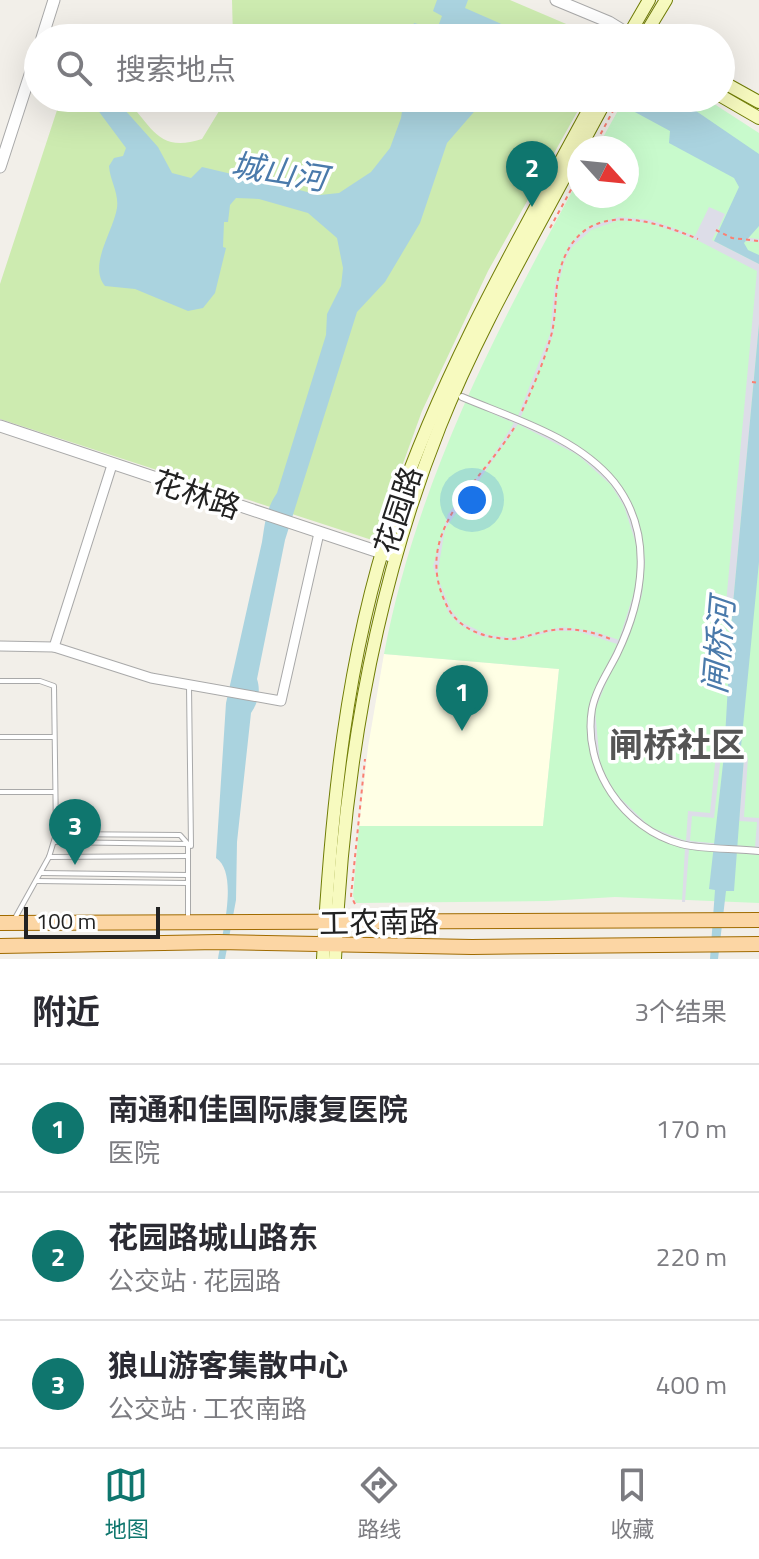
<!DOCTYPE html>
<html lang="zh">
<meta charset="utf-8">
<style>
body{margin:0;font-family:"Titillium Web","Noto Sans SC",sans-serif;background:#f7f7f7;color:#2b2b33}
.compass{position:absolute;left:567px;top:136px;width:72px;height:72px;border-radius:50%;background:#fff;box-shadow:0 8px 32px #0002;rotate:117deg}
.scale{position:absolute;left:24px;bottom:20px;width:136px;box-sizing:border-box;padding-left:8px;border:4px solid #222;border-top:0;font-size:22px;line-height:28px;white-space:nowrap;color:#222;-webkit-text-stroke:6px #fff;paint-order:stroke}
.you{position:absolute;left:472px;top:500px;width:28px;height:28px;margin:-20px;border:6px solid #fff;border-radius:50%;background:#1a73e8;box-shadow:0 0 0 12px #1a73e833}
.badge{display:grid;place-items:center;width:52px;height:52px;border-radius:50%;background:#0f766e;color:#fff;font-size:26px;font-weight:700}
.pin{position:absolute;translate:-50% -66px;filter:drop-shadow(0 2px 4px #0008)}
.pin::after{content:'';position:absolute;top:42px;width:28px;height:24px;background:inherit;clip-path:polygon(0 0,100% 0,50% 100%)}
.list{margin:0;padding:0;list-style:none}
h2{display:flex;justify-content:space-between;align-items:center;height:104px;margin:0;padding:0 32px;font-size:34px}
h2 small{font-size:26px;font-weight:400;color:#7c7c81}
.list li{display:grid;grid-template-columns:52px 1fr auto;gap:24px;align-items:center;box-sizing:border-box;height:128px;padding:0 32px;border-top:2px solid #e1e1e2}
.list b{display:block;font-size:30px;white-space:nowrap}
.list p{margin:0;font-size:26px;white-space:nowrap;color:#7c7c81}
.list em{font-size:26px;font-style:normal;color:#7c7c81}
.icon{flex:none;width:44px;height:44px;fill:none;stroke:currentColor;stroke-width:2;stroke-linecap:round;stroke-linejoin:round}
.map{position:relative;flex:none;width:759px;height:959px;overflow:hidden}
.search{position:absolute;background:#fff;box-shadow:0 8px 32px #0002;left:24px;right:24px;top:24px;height:88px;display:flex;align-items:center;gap:20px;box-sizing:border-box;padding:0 28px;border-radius:44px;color:#7c7c81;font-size:30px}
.sheet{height:488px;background:#fff}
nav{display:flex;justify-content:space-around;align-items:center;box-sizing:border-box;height:112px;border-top:2px solid #e1e1e2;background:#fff;font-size:22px;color:#7c7c81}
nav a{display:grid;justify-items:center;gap:4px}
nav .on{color:#0f766e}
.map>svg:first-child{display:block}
</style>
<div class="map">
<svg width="759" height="959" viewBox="0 0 759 959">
<rect width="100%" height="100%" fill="#f2efe9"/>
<polygon fill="#ffffe5" points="384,654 559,669 543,826 359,826 368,747"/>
<g fill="#cdebb0">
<polygon points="232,0 510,0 599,38 233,38"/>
<path d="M 61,98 L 124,98 C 152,124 156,154 202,139 L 227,98 L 585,98 L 488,271 L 422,411 L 375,541 L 0,419 L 0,284 Z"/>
</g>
<path fill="#c8facc" d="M 625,98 L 705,98 L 759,133 L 759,903 L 615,897 L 547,901 L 356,903 L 353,896 L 359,826 L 543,826 L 559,669 L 384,654 C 417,481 495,332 579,179 L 579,196 L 627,196 L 627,148 L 597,148 Z"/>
<path fill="#dddde8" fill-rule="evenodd" d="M 709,207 L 725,214 L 718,229 L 733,236 L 759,239 L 759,242 L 738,241 L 716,232 L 712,240 L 759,264 L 759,324 L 732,615 L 725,614 L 757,271 L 697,240 L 651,223 L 619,220 L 591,230 L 572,247 L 565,260 L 558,285 L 553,335 L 521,417 L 572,442 L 603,466 L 623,490 L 639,525 L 645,560 L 642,595 L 595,710 L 600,764 L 615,793 L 650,827 L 686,841 L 688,811 L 710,813 L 716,754 L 721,755 L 714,818 L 692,816 L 690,841 L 755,847 L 757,822 L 739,821 L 744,757 L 748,758 L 744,817 L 759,818 L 759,855 L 689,849 L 685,902 L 682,902 L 685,848 L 657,839 L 629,819 L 610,797 L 594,766 L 589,709 L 617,644 L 577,631 L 554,631 L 514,641 L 480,636 L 459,624 L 448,612 L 433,566 L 448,514 L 487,465 L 514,423 L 464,401 L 466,395 L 518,416 L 550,334 L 555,284 L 569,245 L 589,227 L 619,217 L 651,220 L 695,236 ZM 518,424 L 578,455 L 611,485 L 624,506 L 638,550 L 638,580 L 619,640 L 593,631 L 562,627 L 514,638 L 488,635 L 461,622 L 451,610 L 437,576 L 445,529 Z"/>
<g fill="#aad3df">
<polygon points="437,0 468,0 465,8 522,33 526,27 556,38 409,38 414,23 437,29 442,16 433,11"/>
<path d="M 84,98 L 116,100 L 158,147 L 172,173 L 191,178 L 202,167 L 320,195 L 339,193 L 371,172 L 390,148 L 401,118 L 404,98 L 486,98 L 447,143 L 420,223 L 385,282 L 357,312 L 285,540 L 257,679 C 261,691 258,703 251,713 L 237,842 L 236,900 L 225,959 L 218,959 C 222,935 239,873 216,858 L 226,703 L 262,542 C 265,523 266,509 277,493 L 326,335 L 327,314 L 341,286 L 343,268 L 337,238 L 308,213 L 259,199 L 236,198 L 230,205 L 228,222 L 224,222 L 223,247 L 226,248 L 215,293 L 203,308 L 188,311 L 135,289 L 105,286 C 88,265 113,232 117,208 C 119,192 110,181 109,166 L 114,158 L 123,156 L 126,148 L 94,105 Z"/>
<polygon points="609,98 677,98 759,154 759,226 744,243 748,250 759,255 759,264 714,241 739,187 734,178 669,143 670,131"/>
<polygon points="759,324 759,562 740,757 744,757 734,891 726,891 718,959 710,959 715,890 709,889 724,755 732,615"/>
</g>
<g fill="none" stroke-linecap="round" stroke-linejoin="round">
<g stroke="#a9a9a9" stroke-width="6">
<g id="service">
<polyline points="0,681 40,681 54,686 56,834 49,857 14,920"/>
<polyline points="189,686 191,846"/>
<polyline points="0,737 54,737"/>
<polyline points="0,792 55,792"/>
<polyline points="56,834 180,835 188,844 188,917"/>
<polyline points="54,842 187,844"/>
<polyline points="49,857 188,856"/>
<polyline points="41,873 188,875"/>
<polyline points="37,881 188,883"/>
</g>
</g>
<g stroke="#a9a9a9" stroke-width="8">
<path id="pedestrian" d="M 462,397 C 514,419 577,437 614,482 C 655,534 643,600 617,654 C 608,672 596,689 592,709 C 582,768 624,829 681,844 C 705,850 733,848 759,851"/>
</g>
<g stroke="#a9a9a9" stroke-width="11">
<g id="minor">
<polyline points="0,646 54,647 151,678 281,701 319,533"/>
<polyline points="54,647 112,465"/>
</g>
</g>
<g stroke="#a9a9a9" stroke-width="13">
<g id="tertiary">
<polyline points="556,0 609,22 635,38"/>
<polyline points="42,38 54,0"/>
<polyline points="0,167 38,50"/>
<polyline points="0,426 391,556"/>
</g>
</g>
<g stroke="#707d05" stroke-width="14">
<g id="secondary">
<polyline points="627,38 649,0"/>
<polyline points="643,38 666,0"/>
<polyline points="721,81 759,102"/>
<polyline points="721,96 759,118"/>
<polyline points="580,148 607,98"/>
<path d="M 323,959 C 331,812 346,657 393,517 C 443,369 521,235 595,98"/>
<path d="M 335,959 C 343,777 372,596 440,426 C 478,331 531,241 579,150"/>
</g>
</g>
<g stroke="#a06b00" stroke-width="16">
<g id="primary">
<polyline points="0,923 759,920"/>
<polyline points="0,946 218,942 472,947 759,944"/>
</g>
</g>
<g stroke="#fa8072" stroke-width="2" stroke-dasharray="4 4" stroke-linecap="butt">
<polyline points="593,148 620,98"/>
<polyline points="550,228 579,175"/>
<polyline points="716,230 732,238 759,241"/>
<polyline points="752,382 759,383"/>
<path d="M 522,411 C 533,387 544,362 551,336 C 557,315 554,292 560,270 C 580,198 648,218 698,239"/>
<path d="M 514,428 C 480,484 411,531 446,604 C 457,628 481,637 506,639 C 518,640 529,635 542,632 C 567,626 589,630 613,640"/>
<polyline points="355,904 351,896 365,759"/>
</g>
<use href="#service" stroke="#fff" stroke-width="4"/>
<use href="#pedestrian" stroke="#fff" stroke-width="6"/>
<use href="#minor" stroke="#fff" stroke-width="9"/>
<use href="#tertiary" stroke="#fff" stroke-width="11"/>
<use href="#secondary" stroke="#f7fabf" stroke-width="12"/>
<use href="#primary" stroke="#fcd6a4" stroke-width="14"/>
</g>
<g text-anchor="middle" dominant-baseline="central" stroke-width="7" stroke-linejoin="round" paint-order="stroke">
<g font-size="30" fill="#222" stroke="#fff">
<text transform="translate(197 494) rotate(19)">花林路</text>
<text transform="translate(398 510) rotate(-72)">花园路</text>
<text transform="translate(379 922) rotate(-1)">工农南路</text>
</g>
<g font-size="32" font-style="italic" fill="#4a7aab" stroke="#fff">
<text transform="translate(279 171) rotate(9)">城山河</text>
<text transform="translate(718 646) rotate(-85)">闸桥河</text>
</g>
<g font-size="34" font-weight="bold" fill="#555" stroke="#fff">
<text x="677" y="744">闸桥社区</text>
</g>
</g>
</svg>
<svg class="compass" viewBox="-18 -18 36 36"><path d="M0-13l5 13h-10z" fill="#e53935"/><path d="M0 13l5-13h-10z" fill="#7c7c81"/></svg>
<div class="scale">100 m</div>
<div class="you"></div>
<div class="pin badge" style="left:462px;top:731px">1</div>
<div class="pin badge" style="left:532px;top:207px">2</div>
<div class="pin badge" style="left:75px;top:865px">3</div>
<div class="search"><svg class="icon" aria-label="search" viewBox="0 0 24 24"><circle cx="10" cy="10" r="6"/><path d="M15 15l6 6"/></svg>搜索地点</div>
</div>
<section class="sheet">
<h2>附近<small>3个结果</small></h2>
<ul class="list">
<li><span class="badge">1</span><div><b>南通和佳国际康复医院</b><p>医院</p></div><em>170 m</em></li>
<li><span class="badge">2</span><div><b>花园路城山路东</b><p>公交站 · 花园路</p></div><em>220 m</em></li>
<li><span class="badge">3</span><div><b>狼山游客集散中心</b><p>公交站 · 工农南路</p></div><em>400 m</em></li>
</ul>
</section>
<nav>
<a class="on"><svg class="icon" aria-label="map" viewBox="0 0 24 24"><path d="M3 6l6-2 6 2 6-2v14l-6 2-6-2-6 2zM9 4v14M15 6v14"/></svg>地图</a>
<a><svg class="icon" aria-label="directions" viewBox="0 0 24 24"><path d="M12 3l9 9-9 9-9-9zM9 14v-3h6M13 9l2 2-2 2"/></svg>路线</a>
<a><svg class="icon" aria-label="saved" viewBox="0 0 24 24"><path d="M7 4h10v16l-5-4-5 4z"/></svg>收藏</a>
</nav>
